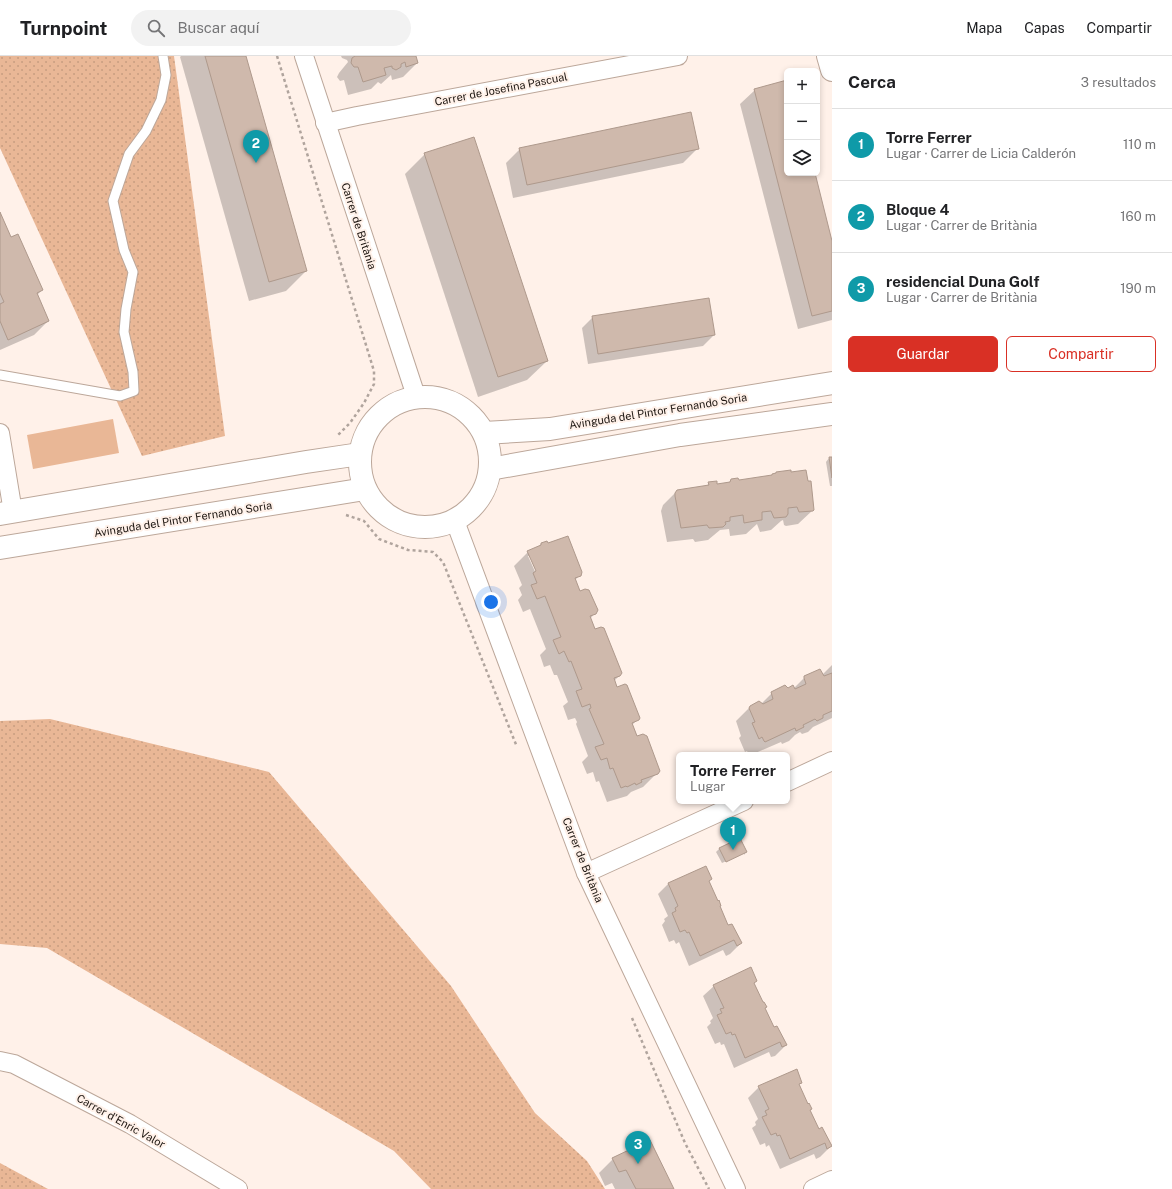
<!DOCTYPE html>
<html lang="es">
<meta charset="utf-8">
<style>
body{margin:0;font-family:"Public Sans",sans-serif;background:#f2f2f2;color:#202124}
.controls{position:absolute;right:12px;top:12px;display:grid;overflow:hidden;border-radius:6px;box-shadow:0 2px 6px #0003}
.controls button{width:36px;height:36px;display:grid;place-items:center;padding:0;border:0;border-bottom:1px solid #e0e0e0;background:#fff;color:#202124;font:20px sans-serif}
.you{position:absolute;left:491px;top:546px;width:14px;height:14px;margin:-10px;border:3px solid #fff;border-radius:50%;background:#1a73e8;box-shadow:0 0 0 6px #1a73e833}
.badge{display:grid;place-items:center;width:26px;height:26px;border-radius:50%;background:#d93025;color:#fff;font-size:13px;font-weight:700}
.pin{position:absolute;translate:-50% -33px;filter:drop-shadow(0 1px 2px #0008)}
.pin::after{content:'';position:absolute;top:21px;width:14px;height:12px;background:inherit;clip-path:polygon(0 0,100% 0,50% 100%)}
.popup{position:absolute;left:676px;top:696px;width:114px;height:52px;box-sizing:border-box;display:grid;place-content:center;border-radius:6px;background:#fff;filter:drop-shadow(0 1px 3px #0005);font-size:13px;white-space:nowrap;color:#757577}
.popup b{font-size:15px;color:#202124}
.popup::after{content:'';position:absolute;left:50%;top:100%;margin-left:-8px;border:8px solid transparent;border-top-color:#fff}
.list{margin:0;padding:0;list-style:none}
h2{display:flex;justify-content:space-between;align-items:center;height:52px;margin:0;padding:0 16px;font-size:17px}
h2 small{font-size:13px;font-weight:400;color:#757577}
.list li{display:grid;grid-template-columns:26px 1fr auto;gap:12px;align-items:center;box-sizing:border-box;height:72px;padding:0 16px;border-top:1px solid #e0e0e0}
.list b{display:block;font-size:15px;white-space:nowrap}
.list p{margin:0;font-size:13px;white-space:nowrap;color:#757577}
.list em{font-size:13px;font-style:normal;color:#757577}
.actions{display:flex;gap:8px;padding:12px 16px}
.actions a{flex:1;padding:9px 0;border:1px solid #d93025;border-radius:6px;text-align:center;font-size:14px;color:#d93025}
.actions .main{background:#d93025;color:#fff}
.icon{flex:none;width:22px;height:22px;fill:none;stroke:currentColor;stroke-width:2;stroke-linecap:round;stroke-linejoin:round}
.map{position:relative;flex:none;width:832px;height:1133px;overflow:hidden}
header{display:flex;align-items:center;gap:24px;box-sizing:border-box;height:56px;padding:0 20px;background:#fff;border-bottom:1px solid #e0e0e0}
header strong{font-size:19px}
nav{display:flex;gap:22px;margin-inline-start:auto;font-size:14px}
.search{width:280px;height:36px;background:#f2f2f2;display:flex;align-items:center;gap:10px;box-sizing:border-box;padding:0 14px;border-radius:22px;color:#757577;font-size:15px}
main{display:flex}
aside{flex:1;background:#fff}
.map>svg:first-child{display:block}
</style>
<header>
<strong>Turnpoint</strong>
<div class="search"><svg class="icon" aria-label="search" viewBox="0 0 24 24"><circle cx="10" cy="10" r="6"/><path d="M15 15l6 6"/></svg>Buscar aquí</div>
<nav><a>Mapa</a><a>Capas</a><a>Compartir</a></nav>
</header>
<main>
<div class="map">
<svg width="832" height="1133" viewBox="0 0 832 1133">
<defs>
<pattern id="grass-dots" width="8" height="8" patternUnits="userSpaceOnUse"><rect width="8" height="8" fill="#e9b796"/><path d="M2 2h.1M6 6h.1" fill="none" stroke="#c79d80" stroke-width="1.8" stroke-linecap="round"/></pattern>
</defs>
<rect width="100%" height="100%" fill="#fff1e9"/>
<g fill="url(#grass-dots)">
<polygon points="0,0 174,0 225,380 142,400 0,92"/>
<polygon points="50,663 269,716 451,930 535,1057 587,1105 605,1133 431,1133 394,1095 47,892 0,888 0,665"/>
<polygon points="0,1107 48,1133 0,1133"/>
</g>
<polygon fill="#e9b796" points="113,363 119,397 33,413 27,379"/>
<g fill="#0003" fill-rule="evenodd">
<polygon points="181,0 245,0 306,215 286,235 249,245 180,1"/>
<polygon points="341,0 415,0 417,7 403,21 392,24 391,19 381,28 378,26 371,33 348,39 344,24 340,25 337,21 339,17 348,6 347,4 342,2"/>
<polygon points="787,25 787,117 814,117 832,189 832,264 798,273 740,48 755,34"/>
<polygon points="698,92 683,107 513,142 506,107 520,93"/>
<polygon points="425,98 547,305 527,324 478,341 405,118"/>
<polygon points="0,158 11,183 42,234 37,239 48,265 34,279 0,294"/>
<polygon points="593,261 714,279 703,290 588,308 582,272"/>
<polygon points="829,402 832,402 832,430 830,430 826,406"/>
<polygon points="772,419 813,454 798,468 786,470 784,469 783,464 781,465 771,474 760,476 757,468 746,478 730,480 729,473 720,474 708,484 695,486 693,483 667,486 661,455 663,449 677,435 706,431 709,427 716,429 728,427 732,424 739,425 770,420"/>
<path d="M 541,488 L 580,519 L 575,524 L 580,537 L 595,557 L 590,563 L 595,574 L 619,620 L 614,625 L 617,632 L 638,663 L 632,669 L 637,681 L 657,717 L 643,731 L 631,736 L 627,740 L 607,746 L 599,725 L 596,726 L 593,716 L 587,718 L 582,706 L 588,700 L 576,668 L 577,666 L 575,662 L 568,664 L 563,650 L 568,646 L 557,619 L 554,619 L 550,609 L 544,611 L 540,599 L 546,593 L 530,553 L 523,556 L 518,544 L 522,539 L 519,532 L 522,529 L 514,510 L 528,496 L 537,492 ZM 528,500 L 530,500 L 539,520 L 537,520 Z"/>
<polygon points="832,609 832,662 813,671 808,676 802,678 800,676 795,679 789,685 782,688 781,686 751,699 749,699 747,695 745,696 739,682 741,680 736,665 750,651 761,648 773,636 793,633 805,621 822,619"/>
<polygon points="720,792 746,796 744,799 744,797 722,807 716,796"/>
<polygon points="708,826 728,871 741,887 730,898 726,900 723,894 689,910 679,886 676,888 674,884 669,886 662,869 665,865 664,863 668,860 658,838 668,828"/>
<polygon points="756,925 753,928 773,973 786,989 775,1000 771,1001 769,996 734,1012 724,988 721,989 720,986 715,988 707,971 711,967 710,965 713,962 703,940 714,930"/>
<polygon points="801,1026 798,1029 818,1074 831,1090 820,1101 816,1103 814,1098 780,1113 769,1089 766,1091 765,1087 760,1089 752,1072 756,1069 755,1066 758,1063 748,1042 759,1031"/>
<polygon points="613,1103 673,1133 615,1133 612,1127 605,1130 599,1117"/>
</g>
<g fill="#cfb9ac" stroke="#ae998c">
<polygon points="205,0 246,0 307,215 269,226"/>
<polygon points="355,0 416,0 418,7 406,11 405,6 401,8 401,11 396,14 392,12 392,10 384,12 386,19 363,26 358,11 354,11 351,7 352,2"/>
<polygon points="787,24 787,117 815,117 832,185 832,255 812,260 754,33"/>
<polygon points="691,56 699,93 527,129 519,92"/>
<polygon points="474,81 548,305 498,321 424,97"/>
<polygon points="0,156 11,181 18,178 43,234 37,237 49,265 8,284 0,265 0,248 4,246 0,237"/>
<polygon points="709,242 715,279 598,298 592,260"/>
<polygon points="829,401 832,401 832,422"/>
<polygon points="791,414 791,416 806,414 808,425 811,425 814,454 813,455 799,456 797,451 788,452 788,458 786,461 774,462 771,455 762,456 762,464 761,464 744,467 743,459 730,461 730,465 725,466 726,468 723,471 709,472 707,469 681,472 675,440 675,437 677,434 709,429 708,426 717,425 717,428 730,426 731,423 738,422 739,424 772,419 772,418 776,417 776,416"/>
<polygon points="568,480 582,516 581,520 575,522 580,535 585,533 589,534 598,554 596,558 590,560 595,573 601,571 604,572 622,617 620,620 614,622 617,631 625,628 627,629 640,662 639,664 632,667 637,680 643,678 647,680 660,715 658,718 641,724 642,726 636,729 635,727 627,731 626,730 621,732 613,712 610,713 607,702 601,704 595,691 604,688 589,653 591,652 590,648 582,651 576,635 582,633 571,605 569,606 564,595 559,598 553,584 561,581 545,540 537,543 531,529 537,527 533,517 536,515 527,495 541,489 541,487 547,485 548,487"/>
<polygon points="820,613 824,620 832,617 832,655 823,659 823,662 817,665 815,663 803,669 804,671 796,675 795,672 765,686 764,685 762,681 759,683 752,667 755,666 749,652 750,650 759,645 763,648 773,643 771,636 785,629 788,632 793,629 795,633 806,628 804,622 804,620"/>
<polygon points="740,782 747,796 726,806 719,792"/>
<polygon points="706,810 712,823 709,825 718,845 719,844 721,850 720,850 728,869 732,868 742,887 737,890 734,884 700,900 689,876 687,877 685,874 680,876 672,857 676,855 675,852 678,850 668,827"/>
<polygon points="751,911 757,925 754,927 763,946 764,946 767,951 765,952 774,971 777,970 787,989 782,991 780,986 745,1002 735,978 732,979 731,976 726,978 717,959 722,957 720,953 724,952 713,929"/>
<polygon points="797,1013 802,1027 799,1028 808,1048 809,1047 812,1053 810,1054 819,1073 822,1071 832,1090 827,1093 825,1087 790,1103 780,1079 777,1080 776,1077 771,1079 762,1061 767,1059 765,1055 769,1053 758,1030"/>
<polygon points="650,1084 674,1133 636,1133 626,1114 619,1116 612,1102"/>
</g>
<g fill="none" stroke-linecap="round" stroke-linejoin="round">
<g stroke="#bca79a" stroke-width="11">
<polyline id="service" points="0,319 120,340 134,335 133,316 124,276 126,253 133,216 124,194 113,145 129,98 146,75 161,44 166,19 163,0"/>
</g>
<g stroke="#bca79a" stroke-width="20">
<g id="minor">
<polyline points="304,0 416,340"/>
<polyline points="325,67 357,60 678,0"/>
<polyline points="0,377 13,456"/>
<polyline points="455,465 586,817 736,1133"/>
<polyline points="787,726 832,705"/>
<polyline points="586,817 744,745"/>
<polyline points="0,1005 14,1008 130,1068 238,1133"/>
<polyline points="813,1133 832,1124"/>
</g>
</g>
<g stroke="#bca79a" stroke-width="24">
<g id="tertiary">
<polyline points="828,0 832,14"/>
<circle cx="425" cy="406" r="65"/>
<polyline points="484,377 550,373 832,327"/>
<polyline points="490,413 680,379 832,358"/>
<polyline points="0,458 306,406 360,398"/>
<polyline points="0,492 365,433"/>
</g>
</g>
<g stroke="#b0a49d" stroke-width="2.5" stroke-dasharray="3 3" stroke-linecap="butt">
<polyline points="277,0 374,315 374,328 364,347 350,367 338,379"/>
<polyline points="346,459 364,465 379,483 408,494 433,496 443,506 517,691"/>
<polyline points="632,962 685,1087 709,1133"/>
</g>
<use href="#service" stroke="#fff" stroke-width="9"/>
<use href="#minor" stroke="#fff" stroke-width="18"/>
<use href="#tertiary" stroke="#fff" stroke-width="22"/>
</g>
<g text-anchor="middle" dominant-baseline="central" stroke-width="4" stroke-linejoin="round" paint-order="stroke">
<g font-size="11" fill="#1d1611" stroke="#fff1e9">
<text transform="translate(501 33) rotate(-11)">Carrer de Josefina Pascual</text>
<text transform="translate(359 170) rotate(72)">Carrer de Britània</text>
<text transform="translate(658 355) rotate(-9)">Avinguda del Pintor Fernando Soria</text>
<text transform="translate(183 463) rotate(-9)">Avinguda del Pintor Fernando Soria</text>
<text transform="translate(583 804) rotate(68)">Carrer de Britània</text>
<text transform="translate(121 1065) rotate(29)">Carrer d'Enric Valor</text>
</g>
</g>
</svg>
<div class="controls">
<button>+</button>
<button>−</button>
<button><svg class="icon" aria-label="layers" viewBox="0 0 24 24"><path d="M12 4l9 5-9 5-9-5zM3 14l9 5 9-5"/></svg></button>
</div>
<div class="you"></div>
<div class="pin badge" style="left:733px;top:794px;background:#0f9aa8">1</div>
<div class="popup"><b>Torre Ferrer</b>Lugar</div>
<div class="pin badge" style="left:256px;top:107px;background:#0f9aa8">2</div>
<div class="pin badge" style="left:638px;top:1108px;background:#0f9aa8">3</div>
</div>
<aside>
<h2>Cerca<small>3 resultados</small></h2>
<ul class="list">
<li><span class="badge" style="background:#0f9aa8">1</span><div><b>Torre Ferrer</b><p>Lugar · Carrer de Licia Calderón</p></div><em>110 m</em></li>
<li><span class="badge" style="background:#0f9aa8">2</span><div><b>Bloque 4</b><p>Lugar · Carrer de Britània</p></div><em>160 m</em></li>
<li><span class="badge" style="background:#0f9aa8">3</span><div><b>residencial Duna Golf</b><p>Lugar · Carrer de Britània</p></div><em>190 m</em></li>
</ul>
<div class="actions"><a class="main">Guardar</a><a>Compartir</a></div>
</aside>
</main>
